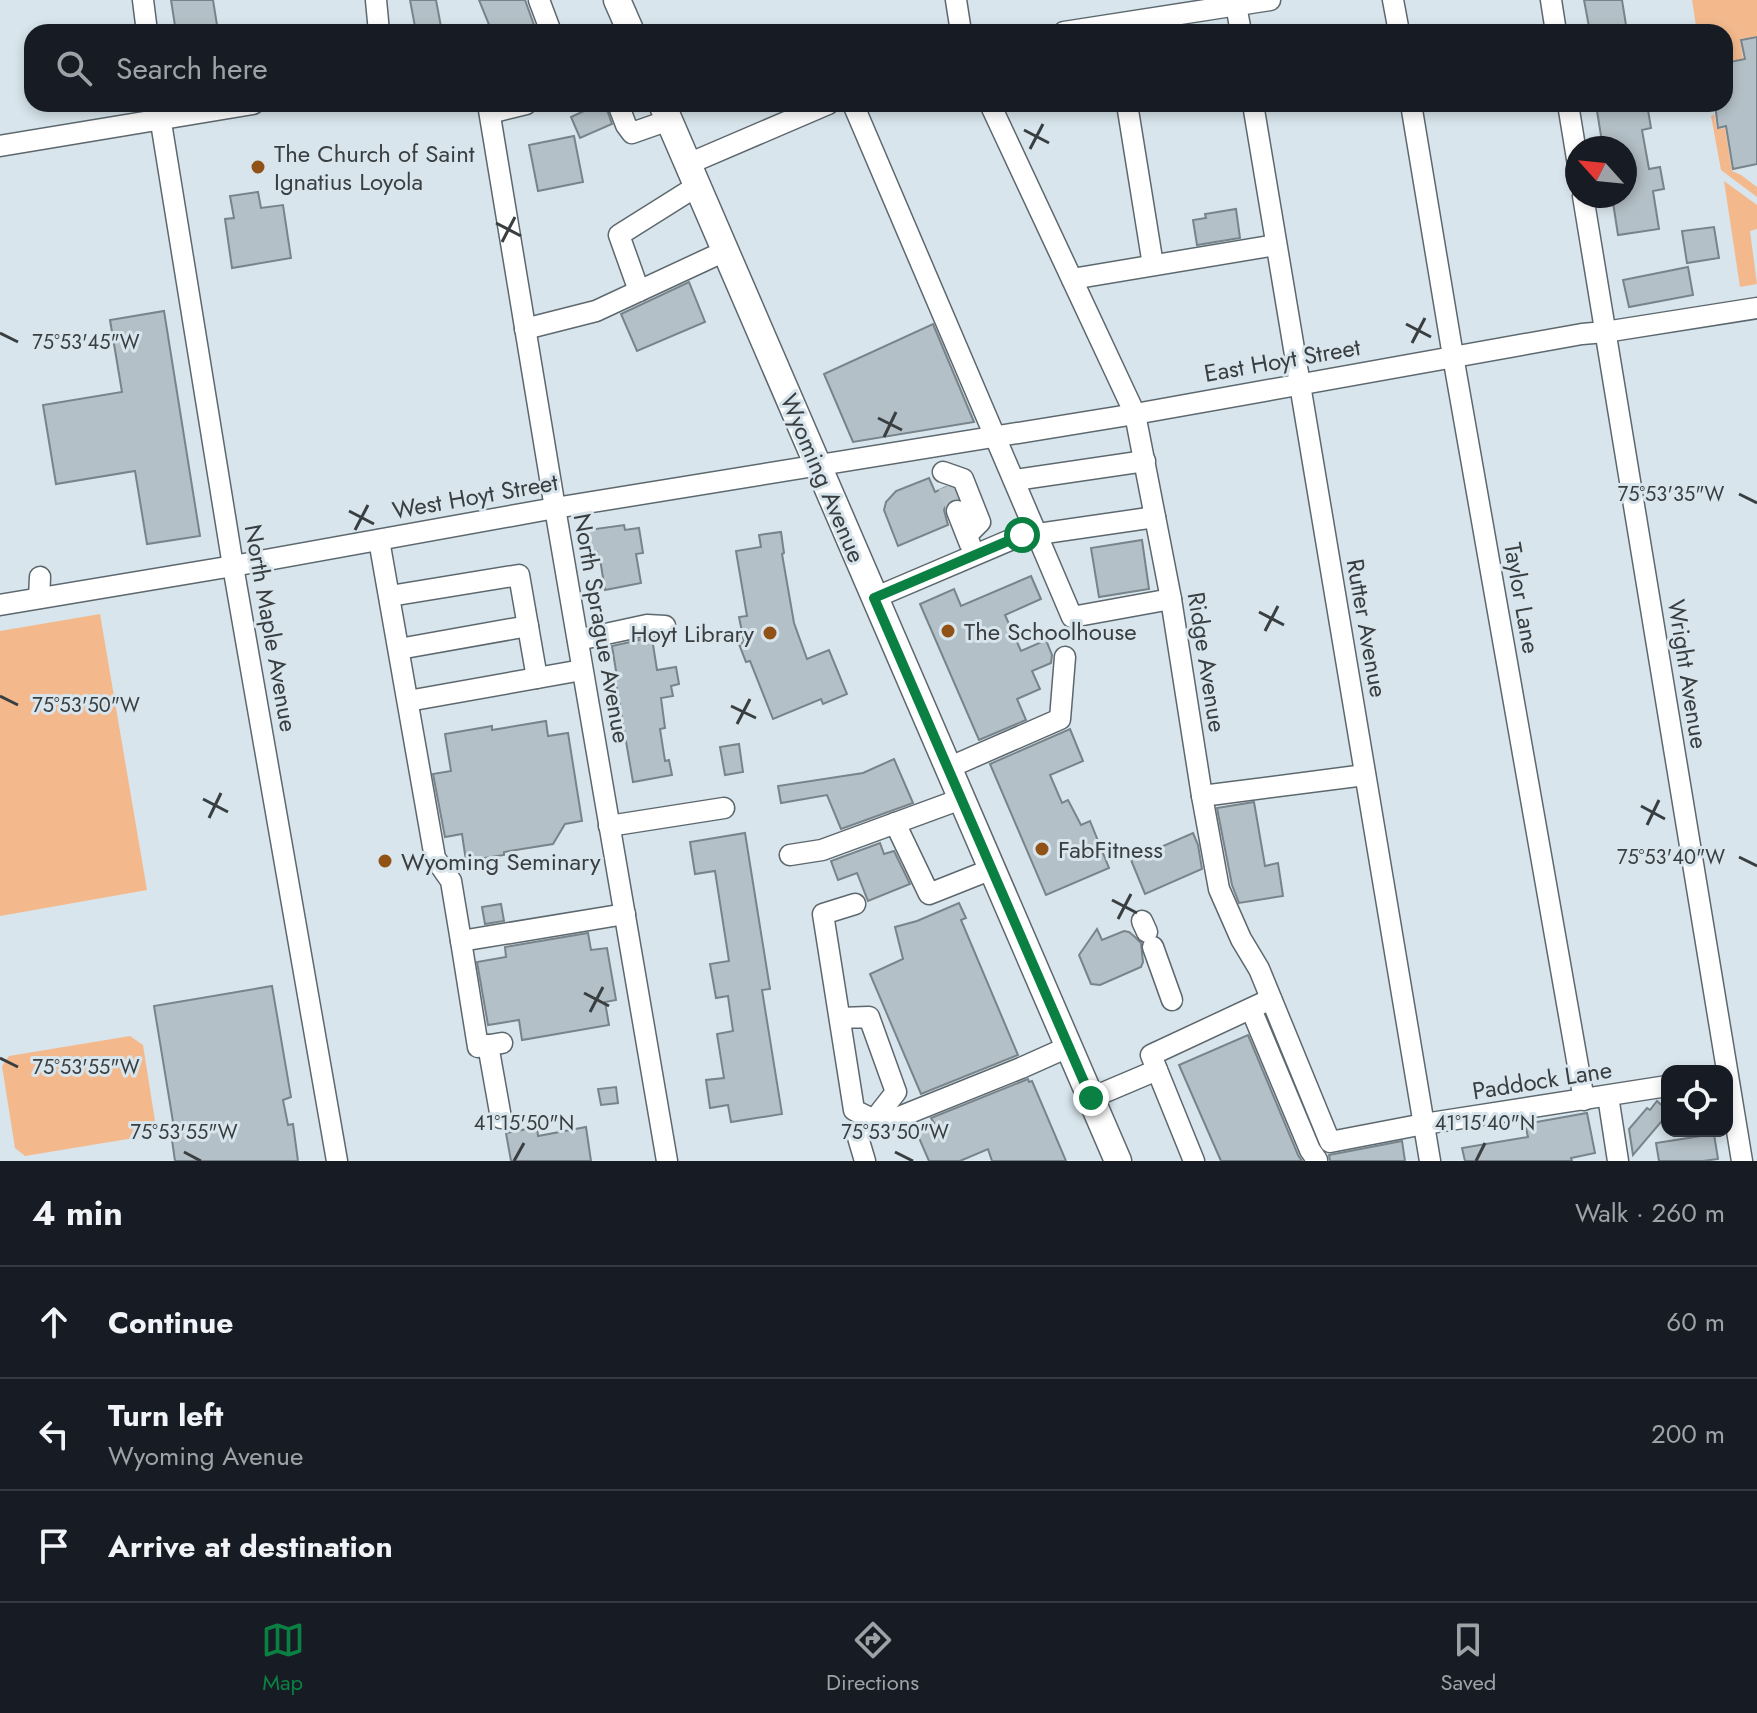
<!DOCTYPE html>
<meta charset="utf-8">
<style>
body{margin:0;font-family:Jost,sans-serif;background:#242831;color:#f1f3f6}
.controls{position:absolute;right:24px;bottom:24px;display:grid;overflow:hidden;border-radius:16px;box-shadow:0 4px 12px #0003}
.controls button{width:72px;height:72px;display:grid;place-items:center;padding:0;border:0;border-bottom:2px solid #363941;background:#171b24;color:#f1f3f6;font:40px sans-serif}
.compass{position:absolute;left:1565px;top:136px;width:72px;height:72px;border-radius:50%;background:#171b24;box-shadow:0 4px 12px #0003;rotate:297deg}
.stop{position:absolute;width:24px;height:24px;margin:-18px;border:6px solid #0b8043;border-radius:50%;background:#fff}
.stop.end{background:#0b8043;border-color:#fff;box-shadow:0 2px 8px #0008}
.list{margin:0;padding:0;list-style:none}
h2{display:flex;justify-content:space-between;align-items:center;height:104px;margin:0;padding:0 32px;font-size:34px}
h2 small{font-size:26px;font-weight:400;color:#9ea1a6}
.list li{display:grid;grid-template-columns:52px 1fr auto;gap:24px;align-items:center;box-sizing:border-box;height:112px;padding:0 32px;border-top:2px solid #363941}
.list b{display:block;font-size:30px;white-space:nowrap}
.list p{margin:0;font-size:26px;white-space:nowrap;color:#9ea1a6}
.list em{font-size:26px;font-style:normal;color:#9ea1a6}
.icon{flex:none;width:44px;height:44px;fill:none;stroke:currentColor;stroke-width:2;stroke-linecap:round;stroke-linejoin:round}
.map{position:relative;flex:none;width:1757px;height:1161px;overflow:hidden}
.search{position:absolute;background:#171b24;box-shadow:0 4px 12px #0003;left:24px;right:24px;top:24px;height:88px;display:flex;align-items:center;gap:20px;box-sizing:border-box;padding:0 28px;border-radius:24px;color:#9ea1a6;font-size:30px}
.sheet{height:440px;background:#171b24}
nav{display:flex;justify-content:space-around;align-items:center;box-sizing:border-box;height:112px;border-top:2px solid #363941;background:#171b24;font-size:22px;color:#9ea1a6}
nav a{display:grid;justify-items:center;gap:4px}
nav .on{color:#0b8043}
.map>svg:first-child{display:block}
</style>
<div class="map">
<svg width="1757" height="1161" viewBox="0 0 1757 1161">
<rect width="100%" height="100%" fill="#d8e5ec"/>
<g fill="#f3b98d">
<polygon points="1692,0 1757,0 1757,36 1740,39 1743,59 1725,62 1725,32 1697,32"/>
<polygon points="1714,114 1717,129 1725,128 1732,171 1741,175 1757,187 1757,197 1721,170 1711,116"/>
<polygon points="1724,181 1757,205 1757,229 1750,231 1757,284 1740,287"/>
<polygon points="100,614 147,890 0,916 0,631"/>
<polygon points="130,1036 143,1045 155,1121 146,1136 25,1156 15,1148 2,1066 9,1056"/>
</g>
<g fill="#b4c0c7" stroke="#78838a" stroke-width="2">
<polygon points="171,0 213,0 217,25 176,32"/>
<polygon points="410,0 436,0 442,32 416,32"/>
<polygon points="479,0 525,0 534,25 518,32 492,32"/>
<polygon points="1584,0 1622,0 1626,25 1619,26 1619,32 1590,32"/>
<polygon points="1757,37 1757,164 1733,169 1726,126 1718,128 1715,104 1725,104 1725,63 1745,59 1741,40"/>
<polygon points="599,104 605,104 612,124 580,138 571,117"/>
<polygon points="1636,104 1647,104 1651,128 1642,130 1649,169 1660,167 1664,189 1653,191 1659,229 1618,235 1612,196 1625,196 1625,148 1603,148 1597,111"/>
<polygon points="574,136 583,182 538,191 529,145"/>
<polygon points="258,192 261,208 283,205 291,258 232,268 225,219 234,218 230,196"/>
<polygon points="1236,209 1240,238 1197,245 1193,220 1206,218 1205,214"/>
<polygon points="1714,227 1719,258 1687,263 1682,231"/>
<polygon points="1688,267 1693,295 1629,307 1623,280"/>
<polygon points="689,282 705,322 637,351 621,314"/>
<polygon points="164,311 200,536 147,544 135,471 56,484 43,405 122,392 110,320"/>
<polygon points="933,324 974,422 853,442 824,374"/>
<polygon points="929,478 935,492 946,487 953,489 957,498 947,502 944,510 948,525 898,546 884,510 886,502 896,491"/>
<polygon points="624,525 625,530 639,528 643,553 636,554 641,583 605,590 600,559 598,559 597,552 591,553 588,530"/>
<polygon points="781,532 784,553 782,554 794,623 807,659 829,650 847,694 823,704 821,699 773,719 750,661 746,662 739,644 744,642 739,617 747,616 736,551 761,547 759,535"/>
<polygon points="1142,540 1149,589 1099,597 1091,548"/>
<polygon points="1031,576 1041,599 1005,615 1021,651 1046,640 1052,655 1051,663 1032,671 1040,689 1017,699 1026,720 979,740 920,604 954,589 961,606"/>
<polygon points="648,638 652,638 657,670 676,667 679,684 671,686 673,696 661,698 665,728 660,729 665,761 669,760 672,775 633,782 615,677 617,677 612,646"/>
<polygon points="546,721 548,736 568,733 582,821 565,824 553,844 504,852 504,855 466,861 462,834 445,837 433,774 451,771 445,734 492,726 492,730"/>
<polygon points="1070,729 1083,761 1050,775 1062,803 1068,800 1081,825 1090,821 1109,868 1046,895 990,764"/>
<polygon points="739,744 743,772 725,775 720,747"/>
<polygon points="894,759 913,803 841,829 827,795 781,803 778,786 863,773"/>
<polygon points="1254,802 1265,866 1278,863 1283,896 1239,903 1232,885 1217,808"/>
<polygon points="745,833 770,989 762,990 782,1114 731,1122 728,1105 710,1108 706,1080 724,1078 717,1034 733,1031 728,996 716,998 710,964 729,961 715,871 695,874 690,842"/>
<polygon points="1193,833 1198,845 1202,869 1145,894 1131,860"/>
<polygon points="880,843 884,854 894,851 910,884 868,901 857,873 838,880 831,861"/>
<polygon points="959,903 966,918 961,920 1018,1055 921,1094 870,974 903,959 895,927 917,921"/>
<polygon points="501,904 504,921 485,924 482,907"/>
<polygon points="1097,929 1102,940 1124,931 1129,932 1135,937 1141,943 1143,962 1141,967 1100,985 1091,984 1079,955"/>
<polygon points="588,933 591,950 607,948 616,1000 605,1002 609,1025 522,1040 519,1020 488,1025 477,962 506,957 505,947"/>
<polygon points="272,986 291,1097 283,1100 288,1125 293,1124 298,1161 175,1161 172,1140 176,1140 154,1006"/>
<polygon points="1248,1035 1298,1155 1302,1161 1221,1161 1179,1065"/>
<polygon points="1028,1079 1029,1082 1032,1081 1066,1161 992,1161 988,1149 960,1161 929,1161 916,1131 934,1123 931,1118"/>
<polygon points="616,1087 618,1103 601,1105 598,1089"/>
<polygon points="1657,1101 1667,1110 1667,1115 1633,1155 1629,1129 1647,1108 1650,1110"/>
<polygon points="1587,1113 1595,1153 1571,1158 1572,1161 1465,1161 1462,1148 1528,1137 1525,1124"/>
<polygon points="537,1127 538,1136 586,1127 591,1161 511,1161 506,1133"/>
<polygon points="1714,1134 1718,1159 1703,1161 1659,1161 1656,1143"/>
<polygon points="1402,1141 1405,1161 1330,1161 1329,1155"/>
</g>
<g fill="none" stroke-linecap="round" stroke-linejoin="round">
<polyline stroke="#b8c4ca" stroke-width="20" stroke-dasharray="20 10" stroke-linecap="butt" points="948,486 957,511"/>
<g stroke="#5d686e" stroke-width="23">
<g id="minor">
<polyline points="143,0 147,32"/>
<polyline points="376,0 379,32"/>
<polyline points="539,0 551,32"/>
<polyline points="956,0 961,32"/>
<polyline points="1235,0 1241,32"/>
<polyline points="1393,0 1399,32"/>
<polyline points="1551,0 1556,32"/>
<polyline points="1064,32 1270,0"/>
<polyline points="158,104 233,566 337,1161"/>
<polyline points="488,104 555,508 667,1161"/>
<polyline points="618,104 626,125 632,133 669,120"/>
<polyline points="853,104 1072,617 1171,599"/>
<polyline points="990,104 1135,414 1171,599 1202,796 1219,889 1241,939 1259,969 1330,1142 1424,1124 1667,1086"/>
<polyline points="1127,104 1153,265"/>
<polyline points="1253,104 1430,1161"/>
<polyline points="1411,104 1453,356 1584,1100"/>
<polyline points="1568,104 1577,159"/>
<polyline points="490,113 526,104"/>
<polyline points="0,146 253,104"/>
<polyline points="688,164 828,104"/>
<polyline points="1583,196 1742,1161"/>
<polyline points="1072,279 1276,245"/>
<polyline points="639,291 619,235 697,186"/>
<polyline points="525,329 596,311 725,251"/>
<polyline points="943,472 963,479 980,522 967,535"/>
<polyline points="1015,480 1145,461"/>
<polyline points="957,511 970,544"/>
<polyline points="379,540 435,858 451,881 461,941"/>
<polyline points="390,596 519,575 537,678"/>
<polyline points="39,598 40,577"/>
<polyline points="874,598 1022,535 1038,534 1155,517"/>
<polyline points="0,605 233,566 555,508 1135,414 1582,334 1605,332 1757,308"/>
<polyline points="578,640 647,625 665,626"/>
<polyline points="399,649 528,626"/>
<polyline points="408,701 582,670"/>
<polyline points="948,768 1060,719 1065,657"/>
<polyline points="1202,796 1365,775"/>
<polyline points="895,823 929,894 992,869"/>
<polyline points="609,826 724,808"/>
<polyline points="790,855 822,850 961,799"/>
<polyline points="855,904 823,914 854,1110 874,1120 876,1127"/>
<polyline points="1142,921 1147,932"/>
<polyline points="1153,947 1172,1000"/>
<polyline points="1251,1009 1310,1150 1317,1160"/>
<polyline points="840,1018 869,1017 896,1092 874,1120"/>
<polyline points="502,1043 478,1047 461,941 625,914"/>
<polyline points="488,1045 501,1118"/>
<polyline points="1608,1096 1618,1161"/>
<polyline points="1091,1098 1157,1070"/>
<polyline points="865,1161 857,1134 1021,1068 1068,1047"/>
<polyline points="1194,1161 1151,1055 1271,999"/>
</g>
</g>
<g stroke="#5d686e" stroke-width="29">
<g id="major">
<polyline points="617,0 631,32"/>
<polyline points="662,104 1118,1161"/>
</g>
</g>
<use href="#minor" stroke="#fff" stroke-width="20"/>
<use href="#major" stroke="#fff" stroke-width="26"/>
</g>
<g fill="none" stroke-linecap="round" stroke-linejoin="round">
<polyline stroke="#0b8043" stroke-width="10" points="1022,535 874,598 1091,1098"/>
</g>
<path fill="none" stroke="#393e41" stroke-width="3" d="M 1024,130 L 1049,143M 1030,149 L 1043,124M 496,223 L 521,236M 502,242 L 515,217M 1406,324 L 1431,337M 0,333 L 18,342M 1412,343 L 1425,318M 878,418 L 902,430M 884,437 L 896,412M 1739,494 L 1757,503M 349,511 L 374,524M 355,530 L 368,505M 1259,612 L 1284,625M 1265,631 L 1278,606M 0,696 L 18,705M 731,706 L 756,718M 737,724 L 750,699M 203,799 L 228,812M 1641,806 L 1665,819M 209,818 L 221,793M 1647,825 L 1659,800M 1739,857 L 1757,866M 1112,900 L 1137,913M 1118,919 L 1131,894M 584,993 L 609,1006M 590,1012 L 603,987M 0,1058 L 18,1067M 184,1152 L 201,1161M 895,1152 L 913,1161M 514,1161 L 524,1143M 1476,1161 L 1485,1143"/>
<g fill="#915218" stroke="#d8e5ec" stroke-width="3">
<circle cx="258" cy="167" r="8"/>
<circle cx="948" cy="631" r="8"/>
<circle cx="770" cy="633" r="8"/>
<circle cx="1042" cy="849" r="8"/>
<circle cx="385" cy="861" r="8"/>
</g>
<g text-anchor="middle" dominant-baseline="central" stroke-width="6" stroke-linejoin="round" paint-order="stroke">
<g font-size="24" fill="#393e41" stroke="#d8e5ec" text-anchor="start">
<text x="274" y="153">The Church of Saint<tspan x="274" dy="28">Ignatius Loyola</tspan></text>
<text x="964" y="631">The Schoolhouse</text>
<text x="754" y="633" text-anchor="end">Hoyt Library</text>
<text x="1058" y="849">FabFitness</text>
<text x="401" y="861">Wyoming Seminary</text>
</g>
<g font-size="24" fill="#393e41" stroke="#d8e5ec">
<text transform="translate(1282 360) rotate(-10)">East Hoyt Street</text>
<text transform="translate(823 478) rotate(67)">Wyoming Avenue</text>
<text transform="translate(475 496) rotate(-10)">West Hoyt Street</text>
<text transform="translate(1522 598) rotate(80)">Taylor Lane</text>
<text transform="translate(271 628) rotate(80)">North Maple Avenue</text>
<text transform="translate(602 628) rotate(80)">North Sprague Avenue</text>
<text transform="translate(1367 628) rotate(80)">Rutter Avenue</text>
<text transform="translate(1207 662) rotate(81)">Ridge Avenue</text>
<text transform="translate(1688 674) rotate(81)">Wright Avenue</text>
<text transform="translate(1542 1080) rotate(-9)">Paddock Lane</text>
</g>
</g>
<g font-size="20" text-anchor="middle" fill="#393e41" stroke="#d8e5ec" stroke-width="6" stroke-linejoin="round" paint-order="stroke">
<text x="86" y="349">75°53'45"W</text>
<text x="1671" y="501">75°53'35"W</text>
<text x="86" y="712">75°53'50"W</text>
<text x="1671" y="864">75°53'40"W</text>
<text x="86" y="1074">75°53'55"W</text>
<text x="524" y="1130">41°15'50"N</text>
<text x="1485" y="1130">41°15'40"N</text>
<text x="184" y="1139">75°53'55"W</text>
<text x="895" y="1139">75°53'50"W</text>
</g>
</svg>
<div class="controls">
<button><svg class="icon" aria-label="locate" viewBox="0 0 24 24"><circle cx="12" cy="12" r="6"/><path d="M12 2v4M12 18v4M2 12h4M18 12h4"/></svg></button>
</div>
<svg class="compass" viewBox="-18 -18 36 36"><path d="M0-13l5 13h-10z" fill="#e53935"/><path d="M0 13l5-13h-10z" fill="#9ea1a6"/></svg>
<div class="stop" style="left:1022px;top:535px"></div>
<div class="stop end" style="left:1091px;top:1098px"></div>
<div class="search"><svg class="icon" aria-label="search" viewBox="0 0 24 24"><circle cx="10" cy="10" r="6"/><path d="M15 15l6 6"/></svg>Search here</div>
</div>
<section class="sheet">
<h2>4 min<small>Walk · 260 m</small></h2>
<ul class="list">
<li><svg class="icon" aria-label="ahead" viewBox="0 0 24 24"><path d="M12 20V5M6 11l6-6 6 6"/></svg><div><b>Continue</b></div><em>60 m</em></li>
<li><svg class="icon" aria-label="left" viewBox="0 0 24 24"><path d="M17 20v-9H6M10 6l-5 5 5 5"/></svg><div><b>Turn left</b><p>Wyoming Avenue</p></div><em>200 m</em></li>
<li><svg class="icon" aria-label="arrive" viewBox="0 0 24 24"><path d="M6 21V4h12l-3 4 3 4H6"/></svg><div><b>Arrive at destination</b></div></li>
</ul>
</section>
<nav>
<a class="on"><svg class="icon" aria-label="map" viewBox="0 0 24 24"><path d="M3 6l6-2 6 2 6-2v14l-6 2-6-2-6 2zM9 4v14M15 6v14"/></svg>Map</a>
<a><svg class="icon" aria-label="directions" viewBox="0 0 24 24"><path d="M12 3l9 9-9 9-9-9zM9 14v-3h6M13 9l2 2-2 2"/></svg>Directions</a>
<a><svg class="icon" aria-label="saved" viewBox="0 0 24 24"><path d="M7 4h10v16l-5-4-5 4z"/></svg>Saved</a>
</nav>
